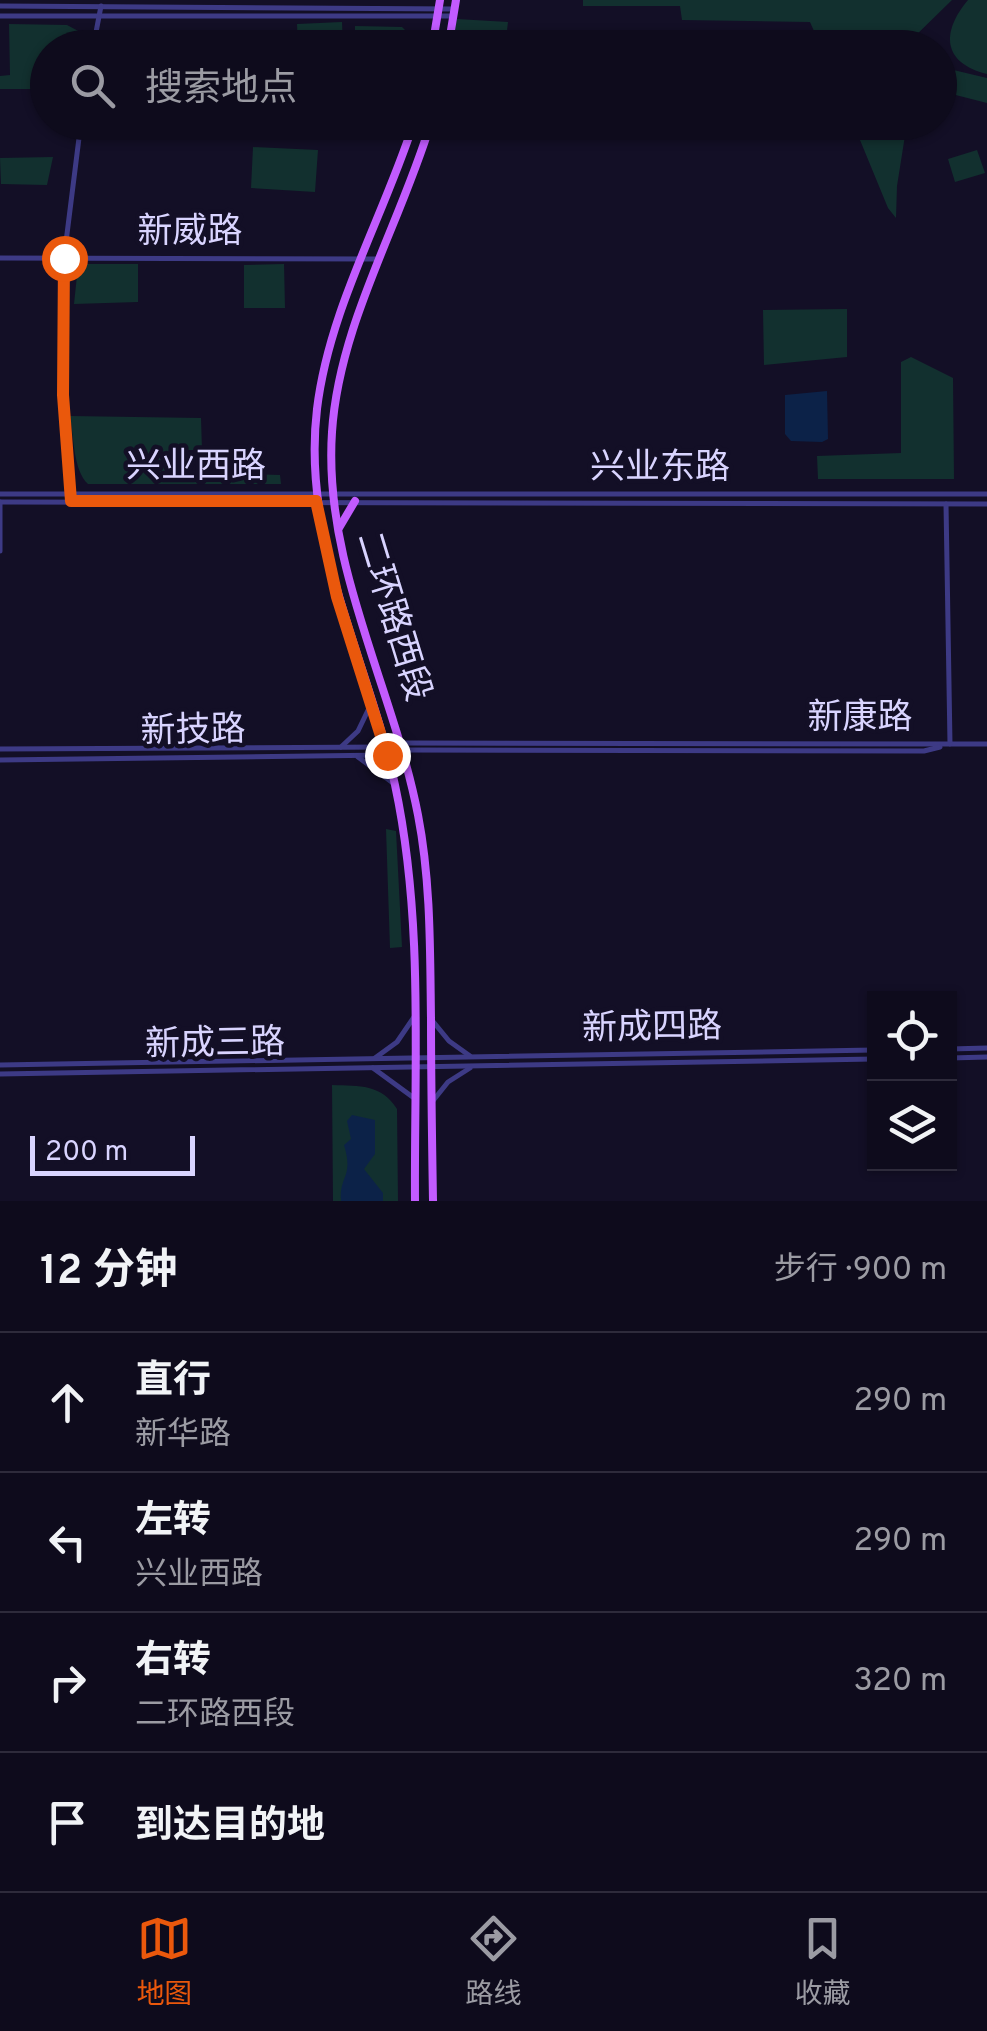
<!DOCTYPE html>
<html lang="zh">
<meta charset="utf-8">
<style>
body{margin:0;font-family:Overpass,"Noto Sans SC",sans-serif;background:#1c1929;color:#f1f3f6}
.controls{position:absolute;right:30px;bottom:30px;display:grid;overflow:hidden;border-radius:0px;box-shadow:0 2px 8px #0004}
.controls button{width:90px;height:90px;display:grid;place-items:center;padding:0;border:0;border-bottom:2px solid #2e2b3b;background:#0e0b1c;color:#f1f3f6;font:50px sans-serif}
.scale{position:absolute;left:30px;bottom:25px;width:165px;box-sizing:border-box;padding-left:10px;border:5px solid #d9d4ff;border-top:0;font-size:28px;line-height:35px;white-space:nowrap;color:#d9d4ff;-webkit-text-stroke:8px #130f26;paint-order:stroke}
.stop{position:absolute;width:30px;height:30px;margin:-22px;border:8px solid #ea580c;border-radius:50%;background:#fff}
.stop.end{background:#ea580c;border-color:#fff;box-shadow:0 2px 10px #0008}
.list{margin:0;padding:0;list-style:none}
h2{display:flex;justify-content:space-between;align-items:center;height:130px;margin:0;padding:0 40px;font-size:42px}
h2 small{font-size:32px;font-weight:400;color:#9b9ba3}
.list li{display:grid;grid-template-columns:65px 1fr auto;gap:30px;align-items:center;box-sizing:border-box;height:140px;padding:0 40px;border-top:2px solid #2e2b3b}
.list b{display:block;font-size:38px;white-space:nowrap}
.list p{margin:0;font-size:32px;white-space:nowrap;color:#9b9ba3}
.list em{font-size:32px;font-style:normal;color:#9b9ba3}
.icon{flex:none;width:55px;height:55px;fill:none;stroke:currentColor;stroke-width:2;stroke-linecap:round;stroke-linejoin:round}
.map{position:relative;flex:none;width:987px;height:1201px;overflow:hidden}
.search{position:absolute;background:#0e0b1c;box-shadow:0 2px 8px #0004;left:30px;right:30px;top:30px;height:110px;display:flex;align-items:center;gap:25px;box-sizing:border-box;padding:0 35px;border-radius:55px;color:#9b9ba3;font-size:38px}
.sheet{height:690px;background:#0e0b1c}
nav{display:flex;justify-content:space-around;align-items:center;box-sizing:border-box;height:140px;border-top:2px solid #2e2b3b;background:#0e0b1c;font-size:28px;color:#9b9ba3}
nav a{display:grid;justify-items:center;gap:5px}
nav .on{color:#ea580c}
.map>svg:first-child{display:block}
</style>
<div class="map">
<svg width="987" height="1201" viewBox="0 0 987 1201">
<rect width="100%" height="100%" fill="#130f26"/>
<g fill="#12302f">
<polygon points="583,0 952,0 909,42 909,48 821,47 810,22 682,20 680,6 583,6"/>
<path d="M 968,0 L 987,0 L 987,74 C 942,63 941,32 968,0 Z"/>
<polygon points="457,19 508,22 505,47 451,48"/>
<polygon points="342,22 343,47 298,47 297,24"/>
<polygon points="9,24 67,25 82,33 80,47 48,48 47,89 0,89 0,76 10,75"/>
<polygon points="355,26 402,27 411,36 408,47 355,47"/>
<polygon points="945,68 987,78 987,103 940,91"/>
<polygon points="853,123 907,123 897,186 896,218 888,208"/>
<polygon points="253,147 318,150 315,192 251,188"/>
<polygon points="977,150 985,173 955,182 948,159"/>
<polygon points="53,157 47,185 1,184 0,158"/>
<polygon points="85,264 138,264 138,302 74,304 78,266"/>
<polygon points="284,264 285,308 244,308 244,265"/>
<polygon points="847,309 847,357 764,365 763,310"/>
<polygon points="911,357 953,378 954,479 818,479 817,456 901,453 901,362"/>
<path d="M 70,416 L 201,418 L 202,450 L 181,450 L 181,472 L 280,475 L 281,484 L 88,484 C 73,470 74,437 70,416 Z"/>
<polygon points="386,829 396,831 402,947 390,948"/>
<path d="M 332,1085 C 360,1086 381,1084 397,1109 L 398,1201 L 333,1201 Z"/>
</g>
<g fill="#0c2248">
<polygon points="827,391 828,439 822,442 791,441 785,434 785,395"/>
<path d="M 352,1115 L 375,1120 L 375,1154 L 364,1169 L 383,1193 L 383,1201 L 341,1201 C 339,1175 354,1178 344,1145 L 351,1139 L 347,1121 Z"/>
</g>
<g fill="none" stroke-linecap="round" stroke-linejoin="round">
<g stroke="#3d3a85" stroke-width="5">
<polyline points="946,504 950,744 987,744"/>
<polyline points="0,551 0,502"/>
</g>
<g stroke="#3d3a85" stroke-width="5">
<polyline points="0,6 455,9"/>
<polyline points="0,16 452,16"/>
<polyline points="93,48 101,6"/>
<polyline points="0,258 377,259"/>
<polyline points="71,493 63,395 64,258 81,122"/>
<polyline points="0,494 987,494"/>
<polyline points="0,502 987,504"/>
<polyline points="402,743 950,744"/>
<polyline points="341,747 358,731 371,704"/>
<polyline points="0,749 385,747"/>
<polyline points="403,750 924,751 940,747"/>
<polyline points="358,757 393,783"/>
<polyline points="0,760 387,755"/>
<polyline points="431,1019 449,1041 470,1056"/>
<polyline points="950,1049 987,1048"/>
<polyline points="375,1058 397,1042 414,1017"/>
<polyline points="950,1058 987,1057"/>
<polyline points="0,1065 874,1050"/>
<polyline points="373,1068 414,1098"/>
<polyline points="0,1074 874,1059"/>
<polyline points="432,1102 448,1082 470,1068"/>
</g>
<g stroke="#c25bff" stroke-width="8">
<polyline points="432,48 440,0"/>
<polyline points="448,48 456,0"/>
<path d="M 414,122 C 383,218 329,309 317,409 C 301,542 368,658 395,785 C 424,920 414,1064 415,1201"/>
<path d="M 431,122 C 400,225 339,324 332,432 C 323,566 393,686 418,815 C 431,882 430,951 431,1019 C 431,1080 432,1140 433,1201"/>
<polyline points="339,528 355,501"/>
</g>
</g>
<g fill="none" stroke-linecap="round" stroke-linejoin="round">
<polyline stroke="#ea580c" stroke-width="12" points="64,258 63,395 71,501 316,501 337,597 387,755"/>
</g>
<g text-anchor="middle" dominant-baseline="central" stroke-width="9" stroke-linejoin="round" paint-order="stroke">
<g font-size="35" fill="#d9d4ff" stroke="#130f26">
<text x="190" y="233">新威路</text>
<text x="196" y="468">兴业西路</text>
<text x="660" y="469">兴业东路</text>
<text transform="translate(392 617) rotate(73)">二环路西段</text>
<text x="860" y="719">新康路</text>
<text transform="translate(193 732) rotate(-1)">新技路</text>
<text transform="translate(652 1029) rotate(-1)">新成四路</text>
<text transform="translate(215 1045) rotate(-1)">新成三路</text>
</g>
</g>
</svg>
<div class="controls">
<button><svg class="icon" aria-label="locate" viewBox="0 0 24 24"><circle cx="12" cy="12" r="6"/><path d="M12 2v4M12 18v4M2 12h4M18 12h4"/></svg></button>
<button><svg class="icon" aria-label="layers" viewBox="0 0 24 24"><path d="M12 4l9 5-9 5-9-5zM3 14l9 5 9-5"/></svg></button>
</div>
<div class="scale">200 m</div>
<div class="stop" style="left:64px;top:258px"></div>
<div class="stop end" style="left:387px;top:755px"></div>
<div class="search"><svg class="icon" aria-label="search" viewBox="0 0 24 24"><circle cx="10" cy="10" r="6"/><path d="M15 15l6 6"/></svg>搜索地点</div>
</div>
<section class="sheet">
<h2>12 分钟<small>步行 · 900 m</small></h2>
<ul class="list">
<li><svg class="icon" aria-label="ahead" viewBox="0 0 24 24"><path d="M12 20V5M6 11l6-6 6 6"/></svg><div><b>直行</b><p>新华路</p></div><em>290 m</em></li>
<li><svg class="icon" aria-label="left" viewBox="0 0 24 24"><path d="M17 20v-9H6M10 6l-5 5 5 5"/></svg><div><b>左转</b><p>兴业西路</p></div><em>290 m</em></li>
<li><svg class="icon" aria-label="right" viewBox="0 0 24 24"><path d="M7 20v-9h11M14 6l5 5-5 5"/></svg><div><b>右转</b><p>二环路西段</p></div><em>320 m</em></li>
<li><svg class="icon" aria-label="arrive" viewBox="0 0 24 24"><path d="M6 21V4h12l-3 4 3 4H6"/></svg><div><b>到达目的地</b></div></li>
</ul>
</section>
<nav>
<a class="on"><svg class="icon" aria-label="map" viewBox="0 0 24 24"><path d="M3 6l6-2 6 2 6-2v14l-6 2-6-2-6 2zM9 4v14M15 6v14"/></svg>地图</a>
<a><svg class="icon" aria-label="directions" viewBox="0 0 24 24"><path d="M12 3l9 9-9 9-9-9zM9 14v-3h6M13 9l2 2-2 2"/></svg>路线</a>
<a><svg class="icon" aria-label="saved" viewBox="0 0 24 24"><path d="M7 4h10v16l-5-4-5 4z"/></svg>收藏</a>
</nav>
